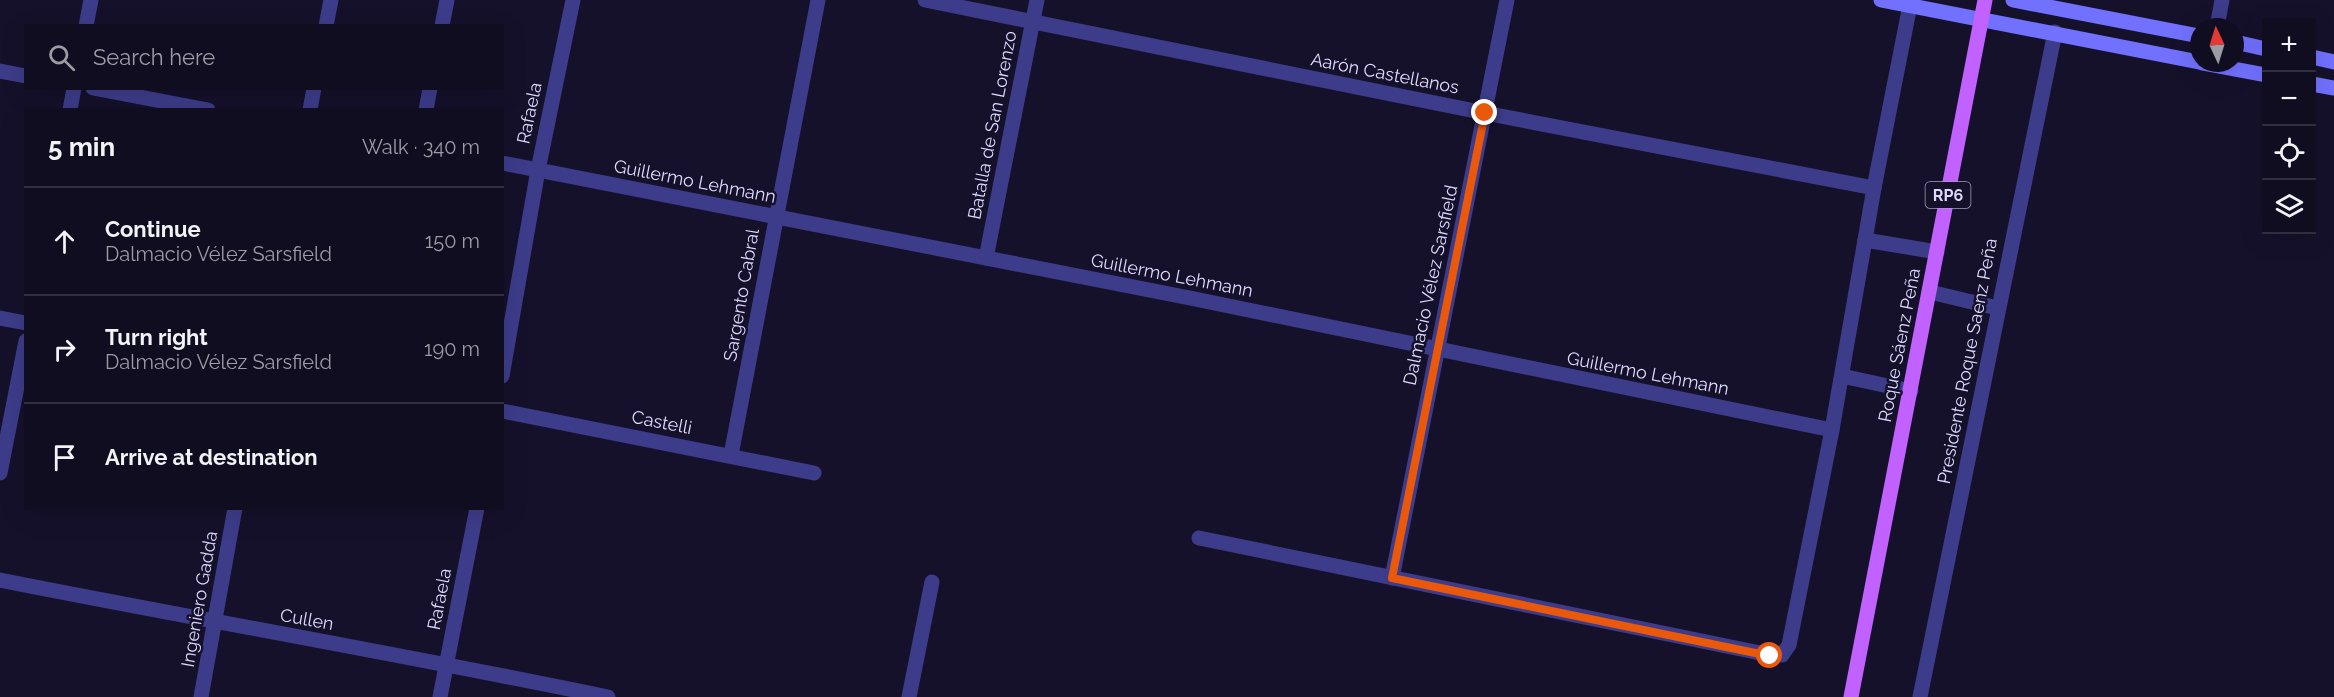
<!DOCTYPE html>
<meta charset="utf-8">
<style>
body{margin:0;font-family:Raleway,sans-serif;background:#191629;color:#f1f3f6}
.controls{position:absolute;right:18px;top:18px;display:grid;overflow:hidden;border-radius:0px;box-shadow:0 6px 24px #0002}
.controls button{width:54px;height:54px;display:grid;place-items:center;padding:0;border:0;border-bottom:2px solid #302d3e;background:#100d20;color:#f1f3f6;font:30px sans-serif}
.compass{position:absolute;left:2190px;top:18px;width:54px;height:54px;border-radius:50%;background:#100d20;box-shadow:0 6px 24px #0002;rotate:356deg}
.stop{position:absolute;width:18px;height:18px;margin:-14px;border:4px solid #ea580c;border-radius:50%;background:#fff}
.stop.end{background:#ea580c;border-color:#fff;box-shadow:0 2px 6px #0008}
.list{margin:0;padding:0;list-style:none}
h2{display:flex;justify-content:space-between;align-items:center;height:78px;margin:0;padding:0 24px;font-size:26px}
h2 small{font-size:20px;font-weight:400;color:#9c9ca5}
.list li{display:grid;grid-template-columns:39px 1fr auto;gap:18px;align-items:center;box-sizing:border-box;height:108px;padding:0 24px;border-top:2px solid #302d3e}
.list b{display:block;font-size:22px;white-space:nowrap}
.list p{margin:0;font-size:20px;white-space:nowrap;color:#9c9ca5}
.list em{font-size:20px;font-style:normal;color:#9c9ca5}
.icon{flex:none;width:33px;height:33px;fill:none;stroke:currentColor;stroke-width:2;stroke-linecap:round;stroke-linejoin:round}
.map{position:relative;flex:none;width:2334px;height:697px;overflow:hidden}
.search{position:absolute;background:#100d20;box-shadow:0 6px 24px #0002;left:24px;top:24px;width:480px;height:66px;display:flex;align-items:center;gap:15px;box-sizing:border-box;padding:0 21px;border-radius:0px;color:#9c9ca5;font-size:22px}
.panel{position:absolute;background:#100d20;box-shadow:0 6px 24px #0002;left:24px;top:108px;width:480px;height:402px;border-radius:0px}
.map>svg:first-child{display:block}
</style>
<div class="map">
<svg width="2334" height="697" viewBox="0 0 2334 697">
<rect width="100%" height="100%" fill="#15112b"/>
<g fill="none" stroke-linecap="round" stroke-linejoin="round">
<g stroke="#3d3c8a" stroke-width="15">
<polyline points="925,0 1485,113 1874,188"/>
<polyline points="86,26 91,0"/>
<polyline points="326,26 331,0"/>
<polyline points="442,26 447,0"/>
<polyline points="2217,27 2222,0"/>
<polyline points="0,71 26,76"/>
<polyline points="93,88 208,110"/>
<polyline points="70,110 74,88"/>
<polyline points="310,110 314,88"/>
<polyline points="426,110 430,88"/>
<polyline points="502,163 1190,298 1832,430"/>
<polyline points="1865,240 1937,252"/>
<polyline points="986,258 1037,0"/>
<polyline points="1930,292 1997,308"/>
<polyline points="0,318 26,323"/>
<polyline points="502,376 538,170 573,0"/>
<polyline points="1842,376 1911,391"/>
<polyline points="502,411 814,473"/>
<polyline points="731,455 818,0"/>
<polyline points="0,473 26,341"/>
<polyline points="1199,538 1770,655 1782,655 1789,645 1832,430 1874,188 1911,0"/>
<polyline points="1392,578 1507,0"/>
<path d="M 0,580 C 202,620 406,655 608,697"/>
<polyline points="201,697 235,508"/>
<polyline points="440,697 477,508"/>
<polyline points="909,697 932,582"/>
<polyline points="1920,697 2055,32"/>
</g>
<g stroke="#7271ff" stroke-width="15">
<polyline points="1881,0 2199,62"/>
<polyline points="2013,0 2199,36"/>
<polyline points="2235,42 2266,49"/>
<polyline points="2312,57 2334,62"/>
<polyline points="2202,63 2266,75"/>
<polyline points="2312,84 2334,88"/>
</g>
<polyline stroke="#c161ff" stroke-width="15" points="1851,697 1985,0"/>
</g>
<g fill="none" stroke-linecap="round" stroke-linejoin="round">
<polyline stroke="#ea580c" stroke-width="8" points="1485,113 1392,578 1770,656"/>
</g>
<g text-anchor="middle" dominant-baseline="central" stroke-width="5" stroke-linejoin="round" paint-order="stroke">
<rect fill="#15112b" stroke="#a29ebf" stroke-width="1.5" x="1925.5" y="182" width="45" height="26" rx="4.5"/>
<g font-size="16" font-weight="bold" fill="#dedaff">
<text x="1948" y="195">RP6</text>
</g>
<g font-size="18" fill="#dedaff" stroke="#15112b">
<text transform="translate(1385 73) rotate(11)">Aarón Castellanos</text>
<text transform="translate(529 113) rotate(-78)">Rafaela</text>
<text transform="translate(992 125) rotate(-79)">Batalla de San Lorenzo</text>
<text transform="translate(695 181) rotate(11)">Guillermo Lehmann</text>
<text transform="translate(1172 275) rotate(11)">Guillermo Lehmann</text>
<text transform="translate(1430 285) rotate(-78)">Dalmacio Vélez Sarsfield</text>
<text transform="translate(741 295) rotate(-80)">Sargento Cabral</text>
<text transform="translate(1899 345) rotate(-79)">Roque Sáenz Peña</text>
<text transform="translate(1967 361) rotate(-79)">Presidente Roque Saenz Peña</text>
<text transform="translate(1648 373) rotate(11)">Guillermo Lehmann</text>
<text transform="translate(662 422) rotate(11)">Castelli</text>
<text transform="translate(199 599) rotate(-80)">Ingeniero Gadda</text>
<text transform="translate(439 599) rotate(-79)">Rafaela</text>
<text transform="translate(307 619) rotate(10)">Cullen</text>
</g>
</g>
</svg>
<div class="controls">
<button>+</button>
<button>−</button>
<button><svg class="icon" aria-label="locate" viewBox="0 0 24 24"><circle cx="12" cy="12" r="6"/><path d="M12 2v4M12 18v4M2 12h4M18 12h4"/></svg></button>
<button><svg class="icon" aria-label="layers" viewBox="0 0 24 24"><path d="M12 4l9 5-9 5-9-5zM3 14l9 5 9-5"/></svg></button>
</div>
<svg class="compass" viewBox="-18 -18 36 36"><path d="M0-13l5 13h-10z" fill="#e53935"/><path d="M0 13l5-13h-10z" fill="#9c9ca5"/></svg>
<div class="stop" style="left:1770px;top:656px"></div>
<div class="stop end" style="left:1485px;top:113px"></div>
<div class="search"><svg class="icon" aria-label="search" viewBox="0 0 24 24"><circle cx="10" cy="10" r="6"/><path d="M15 15l6 6"/></svg>Search here</div>
<section class="panel">
<h2>5 min<small>Walk · 340 m</small></h2>
<ul class="list">
<li><svg class="icon" aria-label="ahead" viewBox="0 0 24 24"><path d="M12 20V5M6 11l6-6 6 6"/></svg><div><b>Continue</b><p>Dalmacio Vélez Sarsfield</p></div><em>150 m</em></li>
<li><svg class="icon" aria-label="right" viewBox="0 0 24 24"><path d="M7 20v-9h11M14 6l5 5-5 5"/></svg><div><b>Turn right</b><p>Dalmacio Vélez Sarsfield</p></div><em>190 m</em></li>
<li><svg class="icon" aria-label="arrive" viewBox="0 0 24 24"><path d="M6 21V4h12l-3 4 3 4H6"/></svg><div><b>Arrive at destination</b></div></li>
</ul>
</section>
</div>
